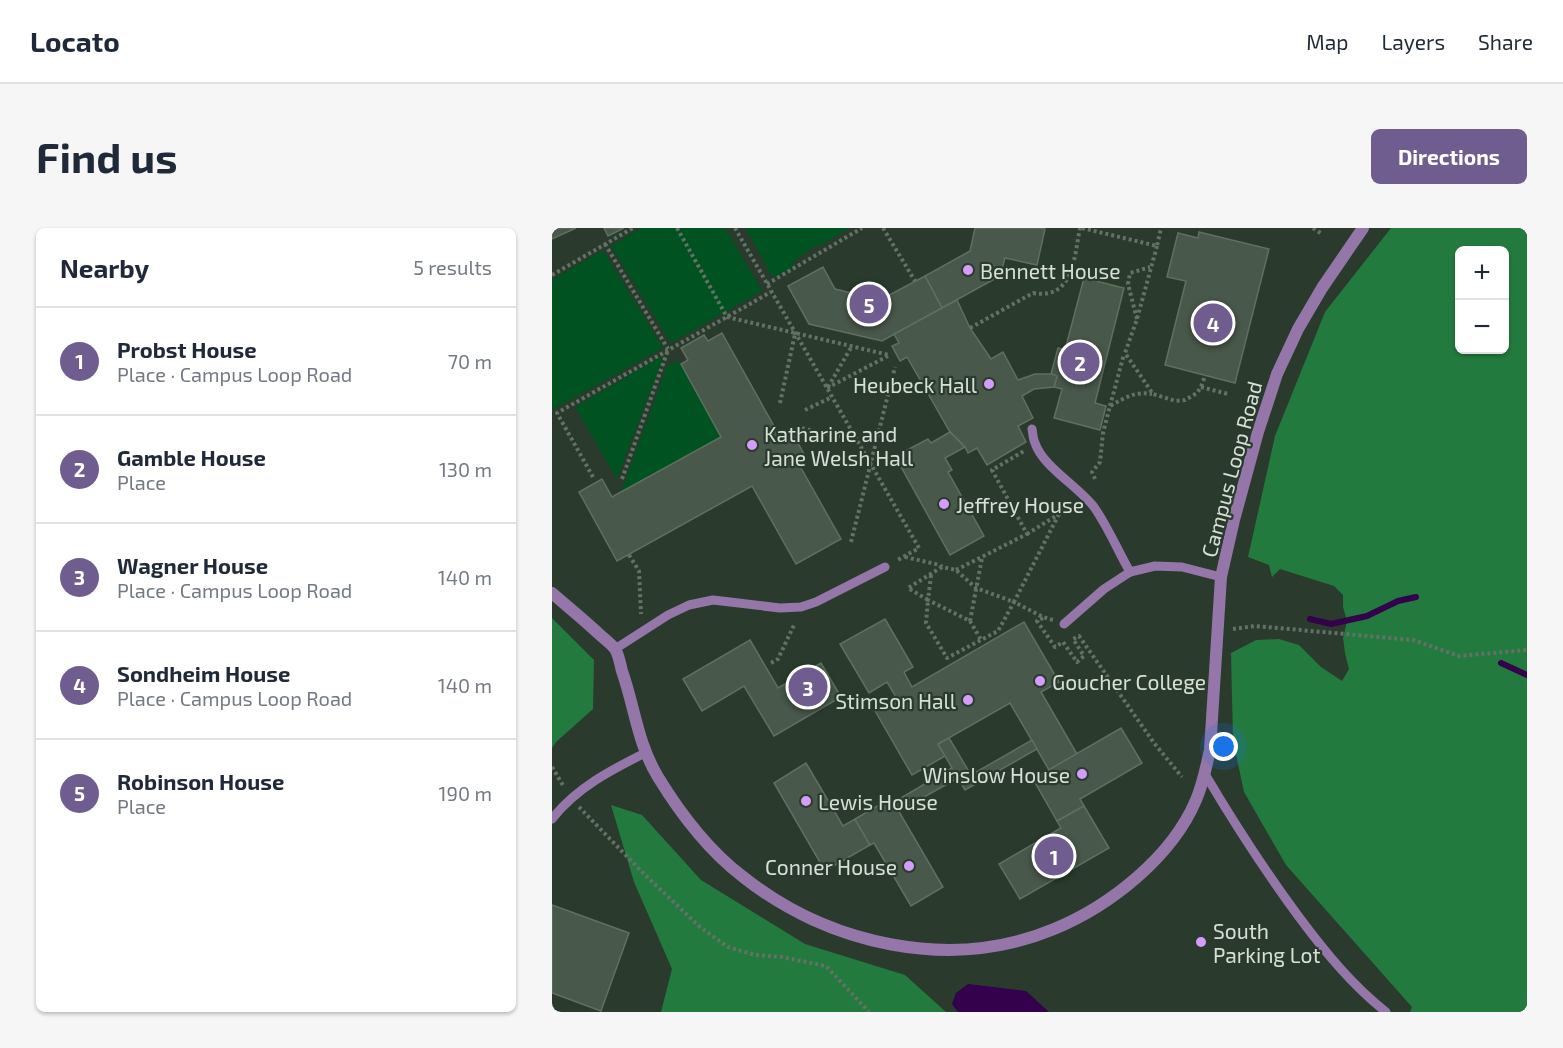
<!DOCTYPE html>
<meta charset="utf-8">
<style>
body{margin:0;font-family:"Exo 2",sans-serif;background:#f6f6f7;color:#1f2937}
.controls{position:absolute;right:18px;top:18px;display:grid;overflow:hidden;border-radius:9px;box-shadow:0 2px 4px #0004}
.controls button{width:54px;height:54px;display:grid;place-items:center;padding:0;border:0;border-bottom:2px solid #e0e1e3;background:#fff;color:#1f2937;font:30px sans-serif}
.you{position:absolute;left:672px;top:519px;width:21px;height:21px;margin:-15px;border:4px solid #fff;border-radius:50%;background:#1a73e8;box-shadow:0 0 0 9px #1a73e833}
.badge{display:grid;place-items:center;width:39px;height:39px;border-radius:50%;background:#705d8f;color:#fff;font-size:20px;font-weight:700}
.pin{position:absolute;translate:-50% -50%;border:3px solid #fff;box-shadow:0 2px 6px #0006}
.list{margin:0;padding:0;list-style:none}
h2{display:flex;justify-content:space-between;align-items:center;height:78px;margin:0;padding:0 24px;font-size:26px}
h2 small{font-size:20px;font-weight:400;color:#747a83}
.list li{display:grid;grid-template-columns:39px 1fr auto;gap:18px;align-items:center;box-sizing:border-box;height:108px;padding:0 24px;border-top:2px solid #e0e1e3}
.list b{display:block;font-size:22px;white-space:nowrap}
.list p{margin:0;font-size:20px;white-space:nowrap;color:#747a83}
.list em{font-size:20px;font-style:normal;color:#747a83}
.map{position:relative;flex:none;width:975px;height:784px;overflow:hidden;border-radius:9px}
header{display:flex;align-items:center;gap:36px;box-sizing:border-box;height:84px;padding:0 30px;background:#fff;border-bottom:2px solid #e0e1e3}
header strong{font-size:28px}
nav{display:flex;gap:33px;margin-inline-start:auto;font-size:21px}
.intro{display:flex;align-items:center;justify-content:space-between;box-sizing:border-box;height:144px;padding:0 36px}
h1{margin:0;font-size:42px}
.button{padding:15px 27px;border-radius:9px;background:#705d8f;color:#fff;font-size:21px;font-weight:700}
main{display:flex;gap:36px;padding:0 36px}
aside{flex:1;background:#fff;border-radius:9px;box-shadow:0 2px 4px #0004}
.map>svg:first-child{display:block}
</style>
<header>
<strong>Locato</strong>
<nav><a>Map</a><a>Layers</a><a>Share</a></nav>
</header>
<div class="intro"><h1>Find us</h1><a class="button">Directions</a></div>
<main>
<aside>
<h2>Nearby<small>5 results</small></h2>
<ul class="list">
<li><span class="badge">1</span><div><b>Probst House</b><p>Place · Campus Loop Road</p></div><em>70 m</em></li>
<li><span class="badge">2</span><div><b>Gamble House</b><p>Place</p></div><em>130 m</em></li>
<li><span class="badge">3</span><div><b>Wagner House</b><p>Place · Campus Loop Road</p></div><em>140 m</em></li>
<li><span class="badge">4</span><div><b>Sondheim House</b><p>Place · Campus Loop Road</p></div><em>140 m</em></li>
<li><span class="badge">5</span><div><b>Robinson House</b><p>Place</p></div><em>190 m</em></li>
</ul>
</aside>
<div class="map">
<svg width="975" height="784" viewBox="0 0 975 784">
<rect width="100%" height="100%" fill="#2a3a2d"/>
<g fill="#015221">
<polygon points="89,0 173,0 210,63 119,115 59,18"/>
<polygon points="193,0 297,0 266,19 264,17 240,35 241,39 221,50"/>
<polygon points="51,22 111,120 0,182 0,52"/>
<polygon points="110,128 111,130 65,251 23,179"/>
<polygon points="125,133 129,136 169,209 69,264 115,138"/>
</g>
<g fill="#237a3e" fill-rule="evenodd">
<path d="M 839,0 L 975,0 L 975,784 L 858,784 L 860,779 L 734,637 L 692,564 L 681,512 L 679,425 L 704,412 L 727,411 L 747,417 L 769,439 L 790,453 L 797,441 L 793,425 L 791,410 L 795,393 L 791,379 L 791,367 L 782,358 L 728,341 L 720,349 L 717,337 L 696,329 L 723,208 L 773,84 ZM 952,22 L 952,122 L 908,122 L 908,22 Z"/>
<polygon points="0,390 42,432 41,481 4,514 0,520"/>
<polygon points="59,577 90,587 149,652 253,716 353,747 394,784 109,784 120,741 82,654"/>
</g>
<polygon fill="#34014c" points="416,756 474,763 497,784 406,784 400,776 404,765"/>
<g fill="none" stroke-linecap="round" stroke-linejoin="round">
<g stroke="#34014c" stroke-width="6">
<polyline points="758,391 779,396 815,388 846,373 864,369"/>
<polyline points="949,435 975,447"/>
</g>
</g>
<g fill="#48584a" stroke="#5f7061" stroke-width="1.5">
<polygon points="0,0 24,0 0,11"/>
<polygon points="52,0 72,0 56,8"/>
<polygon points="423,0 487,0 493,1 485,37 453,30 448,48 390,80 373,48 418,23"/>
<polygon points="647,4 717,21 683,155 613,137 634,53 615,49 626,5 646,10"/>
<polygon points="271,39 283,61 328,72 373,48 390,80 330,113 257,96 236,58"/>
<polygon points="532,50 572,60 543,175 554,178 548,202 502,190 510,161 502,159 505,148 499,146 506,120 513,122"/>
<polygon points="405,72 418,100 439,131 451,124 466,152 483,146 499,146 505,148 502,159 482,161 470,168 481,190 466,198 474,214 435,237 425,220 416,225 413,219 398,204 355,129 348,133 340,118 347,115 342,106"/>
<polygon points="170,105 227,207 238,201 252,226 244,231 289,311 244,336 200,258 65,333 27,264 50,251 60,269 169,209 129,136 136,132 129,120 152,107 156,113"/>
<polygon points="398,204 413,219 393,230 400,242 396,244 432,308 398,327 348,237 360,230 355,222 376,211 379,215"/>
<polygon points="333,391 361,439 352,444 360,459 472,394 507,454 489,464 525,526 497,542 458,475 386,516 393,528 360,547 322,481 344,469 335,454 317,465 288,416"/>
<polygon points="198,412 226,460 269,435 289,469 222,508 192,458 150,483 131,451"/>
<polygon points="569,500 590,535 528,571 532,578 505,593 481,551"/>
<polygon points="397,510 419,547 480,512 485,521 413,562 406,550 347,583 342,574 400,540 386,516"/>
<polygon points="254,535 291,598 303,591 318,617 273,643 222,555"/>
<polygon points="339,570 391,659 359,678 322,615 318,617 303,591"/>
<polygon points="532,578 557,620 468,671 447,636 509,600 505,593"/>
<polygon points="0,677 77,705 49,783 0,765"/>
</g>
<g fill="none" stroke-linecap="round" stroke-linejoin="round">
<g stroke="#637166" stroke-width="4" stroke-dasharray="3 3" stroke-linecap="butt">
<polyline points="125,0 175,89 337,127"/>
<polyline points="183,0 367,320 344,333"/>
<polyline points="331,0 363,53"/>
<polyline points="530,0 605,18 609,0"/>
<polyline points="761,0 770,6"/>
<polyline points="53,16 116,121"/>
<polyline points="605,18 585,91 573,125 601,166 624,173 633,172 645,165 649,159 653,148"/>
<polyline points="0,47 81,0"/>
<polyline points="215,56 310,0"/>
<polyline points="585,91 576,56 578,45 598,39"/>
<path d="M 418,100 L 481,65 C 522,72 522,29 528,0"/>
<polyline points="276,159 300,118"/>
<polyline points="649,159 676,166"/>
<polyline points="275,160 336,128"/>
<polyline points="228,175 243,106"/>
<polyline points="558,178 572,126"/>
<polyline points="253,182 280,169"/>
<polyline points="244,199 305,212"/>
<polyline points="41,249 5,185 219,64"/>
<polyline points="70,251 116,122"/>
<path d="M 543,251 L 540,244 L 548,234 L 551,205 L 558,178 C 573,170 582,163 600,166"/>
<polyline points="475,306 507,286 520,275"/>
<polyline points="299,314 343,139"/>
<polyline points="77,327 87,343 89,386"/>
<polyline points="353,329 388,337 390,339 404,342 424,360 462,374 507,286"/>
<polyline points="390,339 356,360 376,372 374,395 395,430 446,403 462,374 491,389 501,392"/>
<polyline points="404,342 475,306 440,242 472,223"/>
<polyline points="379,347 376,372 418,393 429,412"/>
<polyline points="491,390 485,393 503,419 511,414 525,434 532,428 521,411 527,408 602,515 630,549"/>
<polyline points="418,393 430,330"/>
<polyline points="681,401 703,398 861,412 907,428 975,422"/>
<polyline points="219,435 226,431 242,397"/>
<polyline points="0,539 12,559"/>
<polyline points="27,579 92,646 148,699 176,719 203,727 230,729 274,738 317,784"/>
</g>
<g stroke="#9476a9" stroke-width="9">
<path d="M 480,201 C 481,206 481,211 483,215 C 491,239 526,258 542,279 C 556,299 566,323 578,344"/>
<polyline points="512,396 552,361 578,344 603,338 630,339 669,349"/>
<polyline points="63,421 116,387 137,377 161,372 228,380 249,379 264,374 333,339"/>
<path d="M 653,546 C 682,595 713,643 747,689 C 773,724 800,757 834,784"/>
<path d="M 0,591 C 24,560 59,542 93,525"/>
</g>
<path stroke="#9476a9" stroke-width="12" d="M 0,365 C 15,378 31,391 46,405 C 51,410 59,415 63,421 C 67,427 68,436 70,443 C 83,480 85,514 106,549 C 128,585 156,622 190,648 C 276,717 399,744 502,701 C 558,678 620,629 644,572 C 651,556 654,539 658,522 L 669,349 L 682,292 L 706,204 L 725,146 L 746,101 L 770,60 L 811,0"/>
</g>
<g fill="#d49cfb" stroke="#2a3a2d" stroke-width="2">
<circle cx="416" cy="42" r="6"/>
<circle cx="437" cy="156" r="6"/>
<circle cx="200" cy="217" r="6"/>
<circle cx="392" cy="276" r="6"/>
<circle cx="488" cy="453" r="6"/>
<circle cx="416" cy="472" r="6"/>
<circle cx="530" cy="546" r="6"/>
<circle cx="254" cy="573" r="6"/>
<circle cx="357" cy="638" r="6"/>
<circle cx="649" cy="714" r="6"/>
</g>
<g text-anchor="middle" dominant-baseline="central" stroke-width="4.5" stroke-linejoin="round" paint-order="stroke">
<g font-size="21" fill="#d6e0d8" stroke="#2a3a2d" text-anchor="start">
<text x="428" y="42">Bennett House</text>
<text x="425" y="156" text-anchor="end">Heubeck Hall</text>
<text x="212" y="205">Katharine and<tspan x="212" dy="24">Jane Welsh Hall</tspan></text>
<text x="404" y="276">Jeffrey House</text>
<text x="500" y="453">Goucher College</text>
<text x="404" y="472" text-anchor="end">Stimson Hall</text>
<text x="518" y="546" text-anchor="end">Winslow House</text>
<text x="266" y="573">Lewis House</text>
<text x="345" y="638" text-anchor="end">Conner House</text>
<text x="661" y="702">South<tspan x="661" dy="24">Parking Lot</tspan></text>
</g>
<g font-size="21" fill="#d6e0d8" stroke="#2a3a2d">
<text transform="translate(679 241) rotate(-75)">Campus Loop Road</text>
</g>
</g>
</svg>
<div class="controls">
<button>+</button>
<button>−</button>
</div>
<div class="you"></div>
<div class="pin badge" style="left:502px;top:628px">1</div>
<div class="pin badge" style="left:528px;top:134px">2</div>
<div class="pin badge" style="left:256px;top:459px">3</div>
<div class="pin badge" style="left:661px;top:95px">4</div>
<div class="pin badge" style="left:317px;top:76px">5</div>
</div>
</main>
